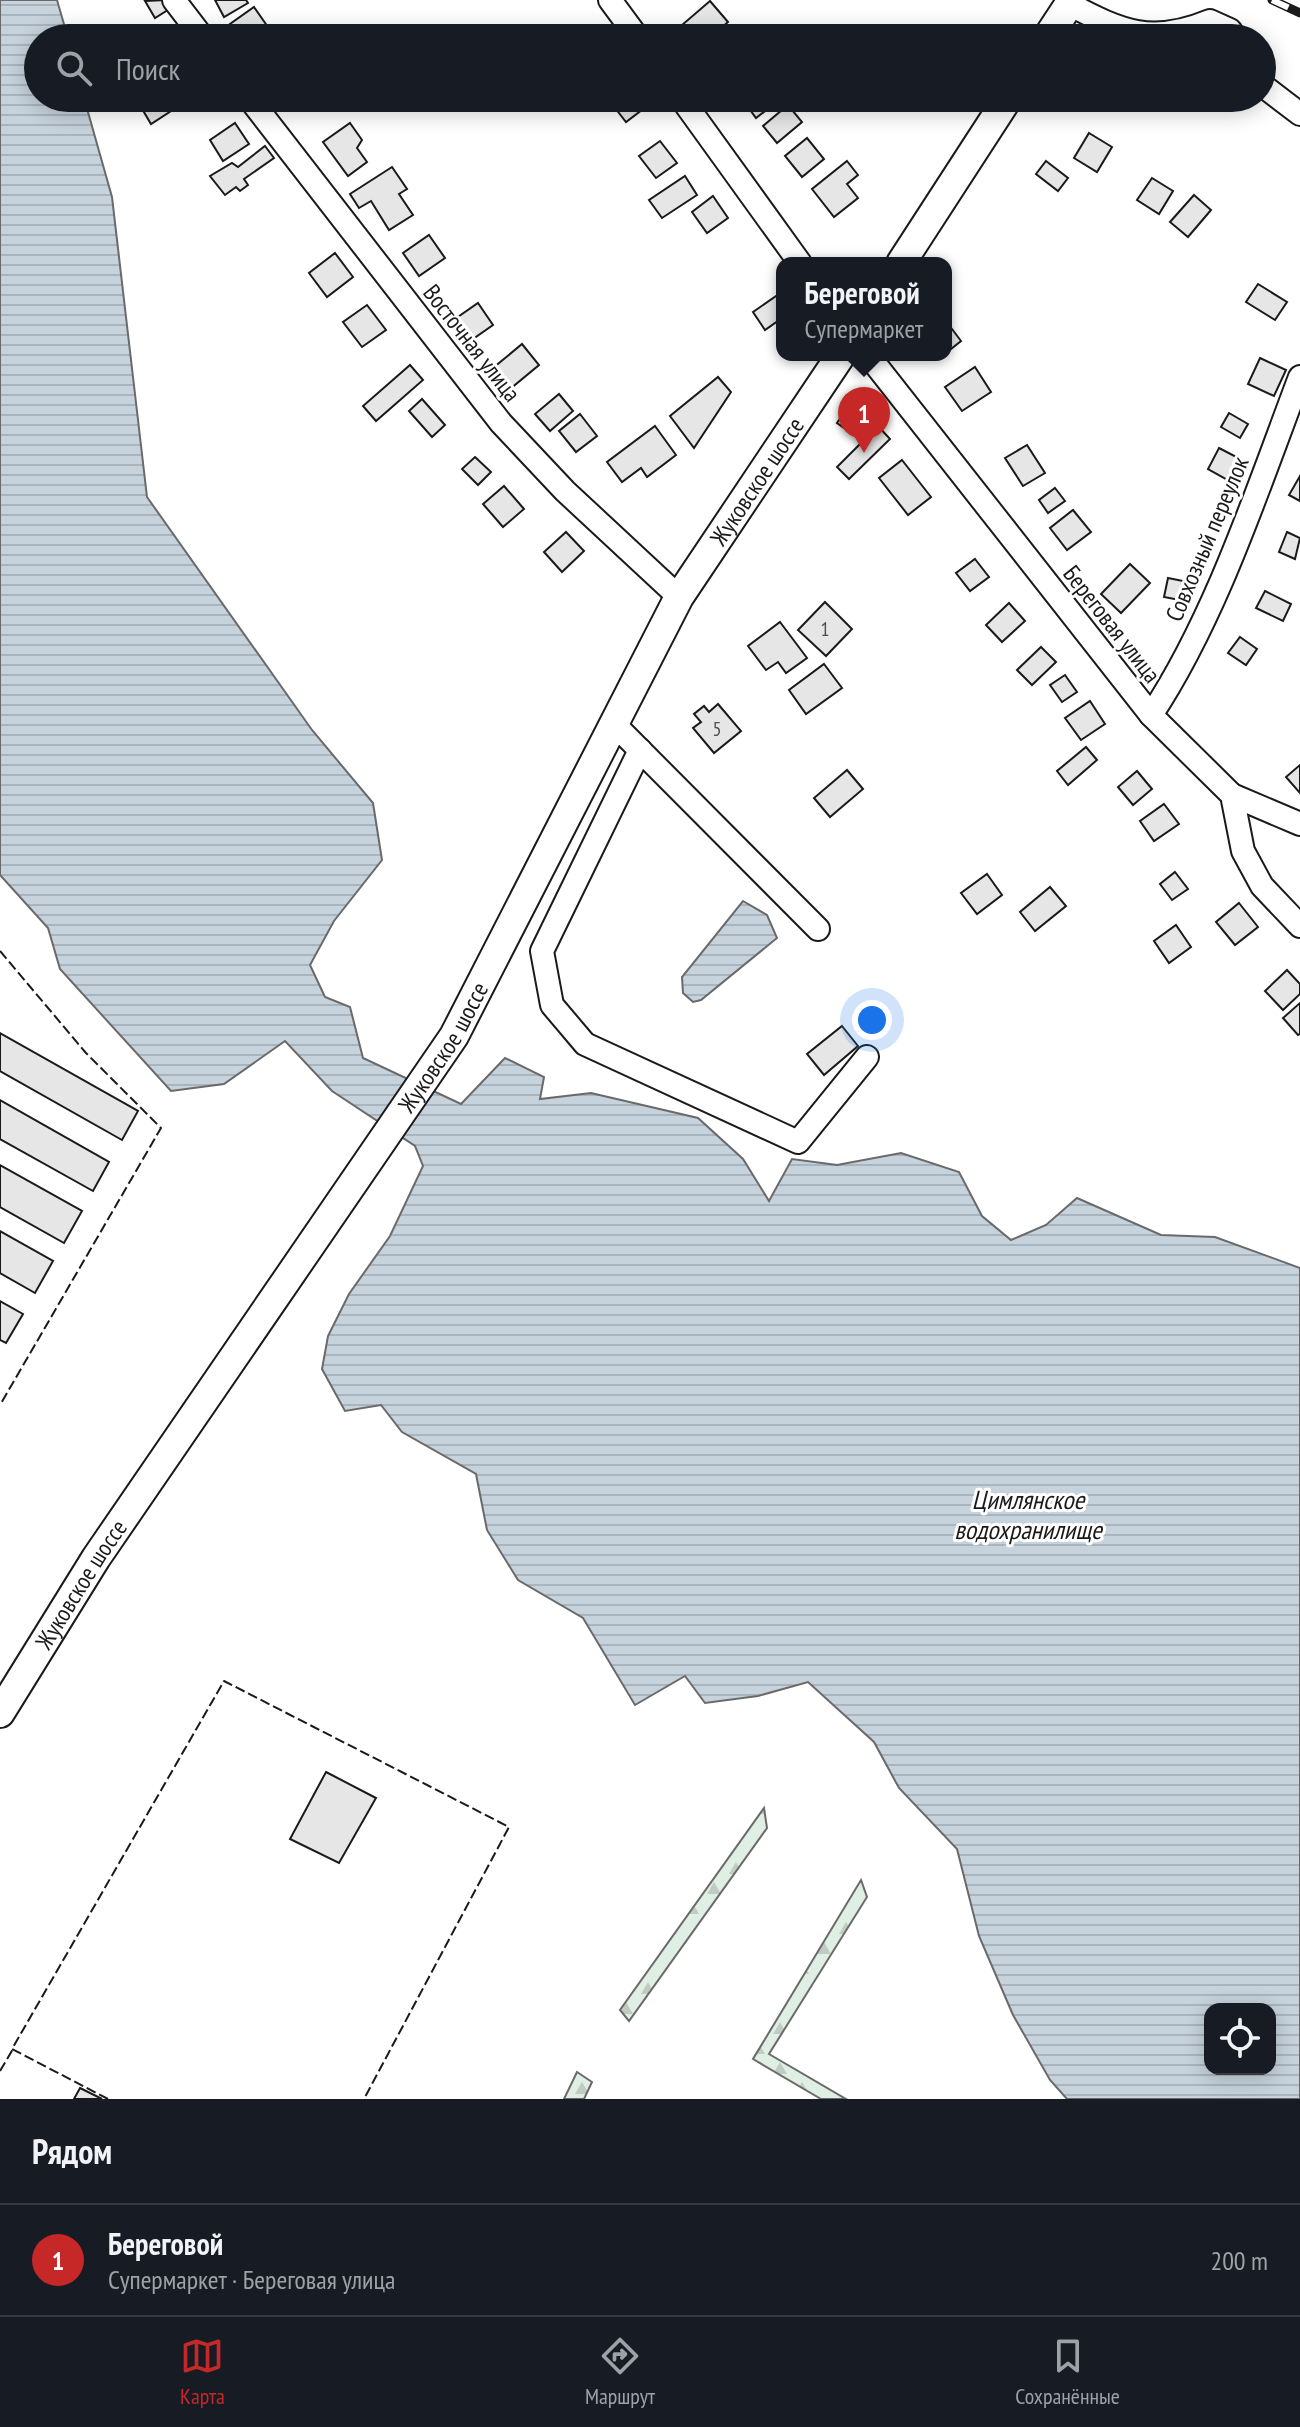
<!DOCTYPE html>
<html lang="ru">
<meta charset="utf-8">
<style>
body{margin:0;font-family:"PT Sans Narrow",sans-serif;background:#242831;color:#f1f3f6}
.controls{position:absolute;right:24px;bottom:24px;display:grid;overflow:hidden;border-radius:16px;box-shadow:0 4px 20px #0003}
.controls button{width:72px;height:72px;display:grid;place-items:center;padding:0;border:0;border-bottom:2px solid #363941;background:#171b24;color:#f1f3f6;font:40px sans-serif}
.you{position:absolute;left:872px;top:1020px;width:28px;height:28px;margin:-20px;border:6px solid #fff;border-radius:50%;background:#1a73e8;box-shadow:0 0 0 12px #1a73e833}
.badge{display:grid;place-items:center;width:52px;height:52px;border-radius:50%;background:#c62828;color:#fff;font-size:26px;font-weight:700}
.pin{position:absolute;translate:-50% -66px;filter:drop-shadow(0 2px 4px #0008)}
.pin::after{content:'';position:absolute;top:42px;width:28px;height:24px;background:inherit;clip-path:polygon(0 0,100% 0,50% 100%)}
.popup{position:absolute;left:776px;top:257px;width:176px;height:104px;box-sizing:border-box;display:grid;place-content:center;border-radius:16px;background:#171b24;filter:drop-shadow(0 2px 6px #0005);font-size:26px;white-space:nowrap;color:#9ea1a6}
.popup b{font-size:30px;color:#f1f3f6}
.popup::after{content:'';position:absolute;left:50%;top:100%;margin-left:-16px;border:16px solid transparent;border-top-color:#171b24}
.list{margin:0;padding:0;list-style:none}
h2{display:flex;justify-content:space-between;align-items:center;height:104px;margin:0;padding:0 32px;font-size:34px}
h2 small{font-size:26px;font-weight:400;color:#9ea1a6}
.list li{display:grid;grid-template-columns:52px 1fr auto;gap:24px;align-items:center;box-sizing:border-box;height:112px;padding:0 32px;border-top:2px solid #363941}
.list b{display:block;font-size:30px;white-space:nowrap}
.list p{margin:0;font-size:26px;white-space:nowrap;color:#9ea1a6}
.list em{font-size:26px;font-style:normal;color:#9ea1a6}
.icon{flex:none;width:44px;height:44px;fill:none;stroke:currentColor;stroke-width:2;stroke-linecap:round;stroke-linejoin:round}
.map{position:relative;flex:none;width:1300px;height:2099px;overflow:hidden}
.search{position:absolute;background:#171b24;box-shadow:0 4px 20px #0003;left:24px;right:24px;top:24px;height:88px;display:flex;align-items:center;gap:20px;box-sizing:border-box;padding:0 28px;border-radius:44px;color:#9ea1a6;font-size:30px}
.sheet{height:216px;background:#171b24}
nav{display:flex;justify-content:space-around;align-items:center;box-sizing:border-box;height:112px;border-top:2px solid #363941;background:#171b24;font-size:22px;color:#9ea1a6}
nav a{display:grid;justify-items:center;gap:4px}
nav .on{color:#c62828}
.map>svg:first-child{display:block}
</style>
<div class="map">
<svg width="1300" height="2099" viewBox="0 0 1300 2099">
<defs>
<pattern id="forest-firs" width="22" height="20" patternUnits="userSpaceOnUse" patternTransform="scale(2)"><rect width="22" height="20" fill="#e0efe3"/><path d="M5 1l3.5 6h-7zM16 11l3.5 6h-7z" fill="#c0ccc2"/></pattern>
<pattern id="water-rules" width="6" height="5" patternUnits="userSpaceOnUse" patternTransform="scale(2)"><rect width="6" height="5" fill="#c6d2dc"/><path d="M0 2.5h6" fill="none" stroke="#aab4bc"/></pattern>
</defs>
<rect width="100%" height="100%" fill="#fff"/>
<g fill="url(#forest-firs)" stroke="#6a6a6a" stroke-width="2">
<polygon points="764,1808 767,1828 629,2021 620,2010"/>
<polygon points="861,1880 867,1897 769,2054 846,2099 821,2099 753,2059"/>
<polygon points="577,2072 592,2082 584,2099 564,2099"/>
</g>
<g fill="url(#water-rules)" stroke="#6a6a6a" stroke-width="2" fill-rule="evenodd">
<path d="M 0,0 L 57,0 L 68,38 L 38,38 L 38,98 L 84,98 L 112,197 L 147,497 L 312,730 L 373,803 L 382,860 L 334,921 L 310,965 L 325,997 L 350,1007 L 363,1058 L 461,1104 L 505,1058 L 544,1077 L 540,1099 L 591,1093 L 698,1118 L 743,1159 L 769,1201 L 792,1159 L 837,1165 L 901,1153 L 959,1172 L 982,1216 L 1011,1240 L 1046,1225 L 1077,1198 L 1161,1235 L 1215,1237 L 1300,1268 L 1300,2099 L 1067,2099 L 1050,2080 L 1013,2015 L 979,1936 L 957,1849 L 899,1788 L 874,1742 L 808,1682 L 758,1696 L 705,1703 L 685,1676 L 635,1705 L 583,1618 L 518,1580 L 487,1530 L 476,1474 L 402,1432 L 381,1405 L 345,1411 L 322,1369 L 328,1336 L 349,1294 L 390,1236 L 423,1166 L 415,1146 L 332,1091 L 285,1041 L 224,1084 L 171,1091 L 60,969 L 48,928 L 0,875 ZM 1210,2009 L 1270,2009 L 1270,2069 L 1210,2069 Z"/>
<polygon points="743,901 767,915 777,938 701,1000 693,1002 683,993 682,977"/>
</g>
<g fill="#e6e6e6" stroke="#1a1a1a" stroke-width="2">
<polygon points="167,0 171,8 155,18 145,1"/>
<polygon points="215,0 246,0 248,3 224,17"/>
<polygon points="710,1 728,22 710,38 693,38 682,25"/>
<polygon points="254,7 270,30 258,38 240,38 230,24"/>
<polygon points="156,98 191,98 151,124 141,107"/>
<polygon points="619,98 640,98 647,106 626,122 612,104"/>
<polygon points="745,98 776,98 778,101 756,118 743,100"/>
<polygon points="788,105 802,122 777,143 763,126"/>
<polygon points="235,123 249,144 223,161 210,140"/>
<polygon points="350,123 362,140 357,148 367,162 348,176 323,142"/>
<polygon points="1089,133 1112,147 1097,172 1074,158"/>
<polygon points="807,138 824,159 802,177 785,156"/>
<polygon points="660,141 677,163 656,178 639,156"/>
<polygon points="265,146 274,158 244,179 248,185 240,191 236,187 225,195 210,176 232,163 238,167"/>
<polygon points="847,161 858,175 847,184 858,198 834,217 812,189"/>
<polygon points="1046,161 1068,178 1058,191 1036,174"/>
<polygon points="392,167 407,189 399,194 413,215 389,230 371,201 359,208 350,194"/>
<polygon points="685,176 697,195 662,218 649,200"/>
<polygon points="1152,178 1173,191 1159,214 1137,200"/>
<polygon points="1194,195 1211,210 1188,237 1170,222"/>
<polygon points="713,196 728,218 707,233 692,212"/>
<polygon points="429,235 445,258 419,276 403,253"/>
<polygon points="335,253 353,277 327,297 309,273"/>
<polygon points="1258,284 1287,302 1275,320 1246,302"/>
<polygon points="779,294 782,318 765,330 753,312"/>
<polygon points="478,303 493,325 470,341 455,319"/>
<polygon points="367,305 386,330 362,347 343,322"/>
<polygon points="949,325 961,341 946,353 946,328"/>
<polygon points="522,344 539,365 510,389 493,368"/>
<polygon points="1260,358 1286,370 1274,396 1248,384"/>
<polygon points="410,365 423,380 376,421 363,406"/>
<polygon points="975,367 991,392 962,411 945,387"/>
<polygon points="718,377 731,392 694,448 670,416"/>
<polygon points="861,389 871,397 847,430 837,423"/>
<polygon points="559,394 573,411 550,431 535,414"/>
<polygon points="422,399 445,425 432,437 409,411"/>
<polygon points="1229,413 1248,424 1240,438 1221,427"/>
<polygon points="580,414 597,436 576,452 559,431"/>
<polygon points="655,426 676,455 647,477 641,468 622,482 607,462"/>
<polygon points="878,426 890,439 849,479 837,467"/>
<polygon points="1027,445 1045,473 1023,486 1005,458"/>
<polygon points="1219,448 1246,462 1235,484 1208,469"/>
<polygon points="475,457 491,472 478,485 462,469"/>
<polygon points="902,460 931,497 908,515 879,478"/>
<polygon points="1300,476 1300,501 1289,495"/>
<polygon points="504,486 524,509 503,527 483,504"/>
<polygon points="1055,488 1065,501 1048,513 1039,500"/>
<polygon points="1073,510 1091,532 1067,550 1050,528"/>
<polygon points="566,532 584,551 562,572 544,552"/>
<polygon points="1287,532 1300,538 1295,559 1279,552"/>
<polygon points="975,559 989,577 970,591 956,573"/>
<polygon points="1130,564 1150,583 1121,613 1101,594"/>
<polygon points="1168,578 1188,582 1185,601 1164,597"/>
<polygon points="1265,591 1291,604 1283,621 1256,608"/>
<polygon points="825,602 852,629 826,656 798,630"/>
<polygon points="1009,603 1025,621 1002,642 986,625"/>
<polygon points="780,622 807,658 786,673 778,662 766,670 748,646"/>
<polygon points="1240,637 1257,649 1246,665 1228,653"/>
<polygon points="1041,647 1056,662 1032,685 1017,670"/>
<polygon points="824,664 842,688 806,714 789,690"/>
<polygon points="1065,675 1077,692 1062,702 1050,685"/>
<polygon points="1090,701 1105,724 1081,740 1065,718"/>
<polygon points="718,704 741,731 714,753 693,728 701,722 694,714 704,706 709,712"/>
<polygon points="1086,747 1097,760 1068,785 1057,771"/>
<polygon points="1300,765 1300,793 1286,777"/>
<polygon points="847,770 863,789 830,817 814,798"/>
<polygon points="1137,771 1152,789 1133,805 1118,787"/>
<polygon points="1164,804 1179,824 1154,841 1140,821"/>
<polygon points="1175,872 1188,889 1172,900 1160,884"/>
<polygon points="987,874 1002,895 977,914 961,893"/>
<polygon points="1050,887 1066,906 1035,931 1020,912"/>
<polygon points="1239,903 1258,927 1235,945 1216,922"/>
<polygon points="1176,925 1191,947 1169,963 1154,941"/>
<polygon points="1287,970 1300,984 1300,994 1283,1010 1265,991"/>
<polygon points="1300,1003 1300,1034 1298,1035 1283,1018"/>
<polygon points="842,1026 858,1046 824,1075 807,1054"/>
<polygon points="0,1033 138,1111 122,1140 0,1071"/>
<polygon points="0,1100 109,1162 93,1191 0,1139"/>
<polygon points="0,1165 82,1211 64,1243 0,1207"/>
<polygon points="0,1231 53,1261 35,1293 0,1273"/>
<polygon points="0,1301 23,1314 6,1343 0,1340"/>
<polygon points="326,1772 376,1798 339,1863 290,1839"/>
<polygon points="80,2088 102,2099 74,2099"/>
</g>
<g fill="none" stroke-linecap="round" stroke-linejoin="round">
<g stroke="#1a1a1a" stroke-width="26">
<g id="minor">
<polyline points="174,0 203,38"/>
<polyline points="610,0 638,38"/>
<path d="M 1069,4 C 1122,32 1152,45 1210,21 L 1230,30 L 1235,38"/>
<polyline points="1262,85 1300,114"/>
<polyline points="249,98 501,423 565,491 679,597"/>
<polyline points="681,98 800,263"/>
<polyline points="868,355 1151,715 1232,795 1243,851 1262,886 1300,926"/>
<path d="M 1151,715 C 1216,617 1258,488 1300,377"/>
<polyline points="615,725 818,929"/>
<polyline points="640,750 542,951 552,1005 585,1044 798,1142 867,1057"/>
<polyline points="1232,795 1300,824"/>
</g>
</g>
<g stroke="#1a1a1a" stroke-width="32">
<g id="major">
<polyline points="1047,38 1072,0"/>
<polyline points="901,263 1008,98"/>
<path id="s1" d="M 0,1713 L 96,1558 L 454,1036 L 679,597 L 841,355"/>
</g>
</g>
<use href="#minor" stroke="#fff" stroke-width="22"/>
<use href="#major" stroke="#fff" stroke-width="28"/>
<g stroke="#1a1a1a" stroke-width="9">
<polyline id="rail" points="1272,0 1300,13"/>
</g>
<use href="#rail" stroke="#fff" stroke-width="6" stroke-dasharray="18" stroke-linecap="butt"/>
<g stroke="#1a1a1a" stroke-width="2" stroke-dasharray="10 4" stroke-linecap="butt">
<polyline points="0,951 86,1053 161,1128 0,1405"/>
<polyline points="0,2071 13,2049"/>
<polyline points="108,2099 12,2049 224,1681 509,1827 364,2099"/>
</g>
</g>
<g text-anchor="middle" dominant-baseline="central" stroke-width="6" stroke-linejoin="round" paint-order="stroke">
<g font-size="20" fill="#4d4d4d">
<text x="825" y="629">1</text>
<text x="717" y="729">5</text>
</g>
<g font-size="24" fill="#1a1a1a" stroke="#fff">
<text transform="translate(472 343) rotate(52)">Восточная улица</text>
<text stroke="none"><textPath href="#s1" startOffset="1448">Жуковское шоссе</textPath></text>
<text transform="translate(1207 539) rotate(-67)">Совхозный переулок</text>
<text transform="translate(1112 624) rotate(52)">Береговая улица</text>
<text stroke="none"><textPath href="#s1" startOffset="800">Жуковское шоссе</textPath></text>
<text stroke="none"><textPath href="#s1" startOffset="152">Жуковское шоссе</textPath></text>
</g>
<g font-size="26" font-style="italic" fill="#1a1a1a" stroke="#fff">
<text x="1028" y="1499">Цимлянское<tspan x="1028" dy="30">водохранилище</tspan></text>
</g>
</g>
</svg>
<div class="controls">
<button><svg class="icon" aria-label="locate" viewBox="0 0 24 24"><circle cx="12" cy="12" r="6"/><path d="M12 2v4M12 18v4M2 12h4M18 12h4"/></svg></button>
</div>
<div class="you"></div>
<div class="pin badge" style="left:864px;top:453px">1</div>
<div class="popup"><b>Береговой</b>Супермаркет</div>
<div class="search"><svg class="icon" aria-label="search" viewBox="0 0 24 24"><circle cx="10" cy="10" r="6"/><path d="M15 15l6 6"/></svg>Поиск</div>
</div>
<section class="sheet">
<h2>Рядом<small></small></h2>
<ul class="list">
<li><span class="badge">1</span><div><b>Береговой</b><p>Супермаркет · Береговая улица</p></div><em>200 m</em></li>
</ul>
</section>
<nav>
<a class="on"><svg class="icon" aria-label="map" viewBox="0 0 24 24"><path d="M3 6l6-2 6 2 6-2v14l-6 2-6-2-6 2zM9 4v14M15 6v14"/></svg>Карта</a>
<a><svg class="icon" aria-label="directions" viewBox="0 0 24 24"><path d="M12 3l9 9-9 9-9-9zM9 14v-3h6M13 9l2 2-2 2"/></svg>Маршрут</a>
<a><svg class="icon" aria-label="saved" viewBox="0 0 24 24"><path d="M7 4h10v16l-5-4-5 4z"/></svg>Сохранённые</a>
</nav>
